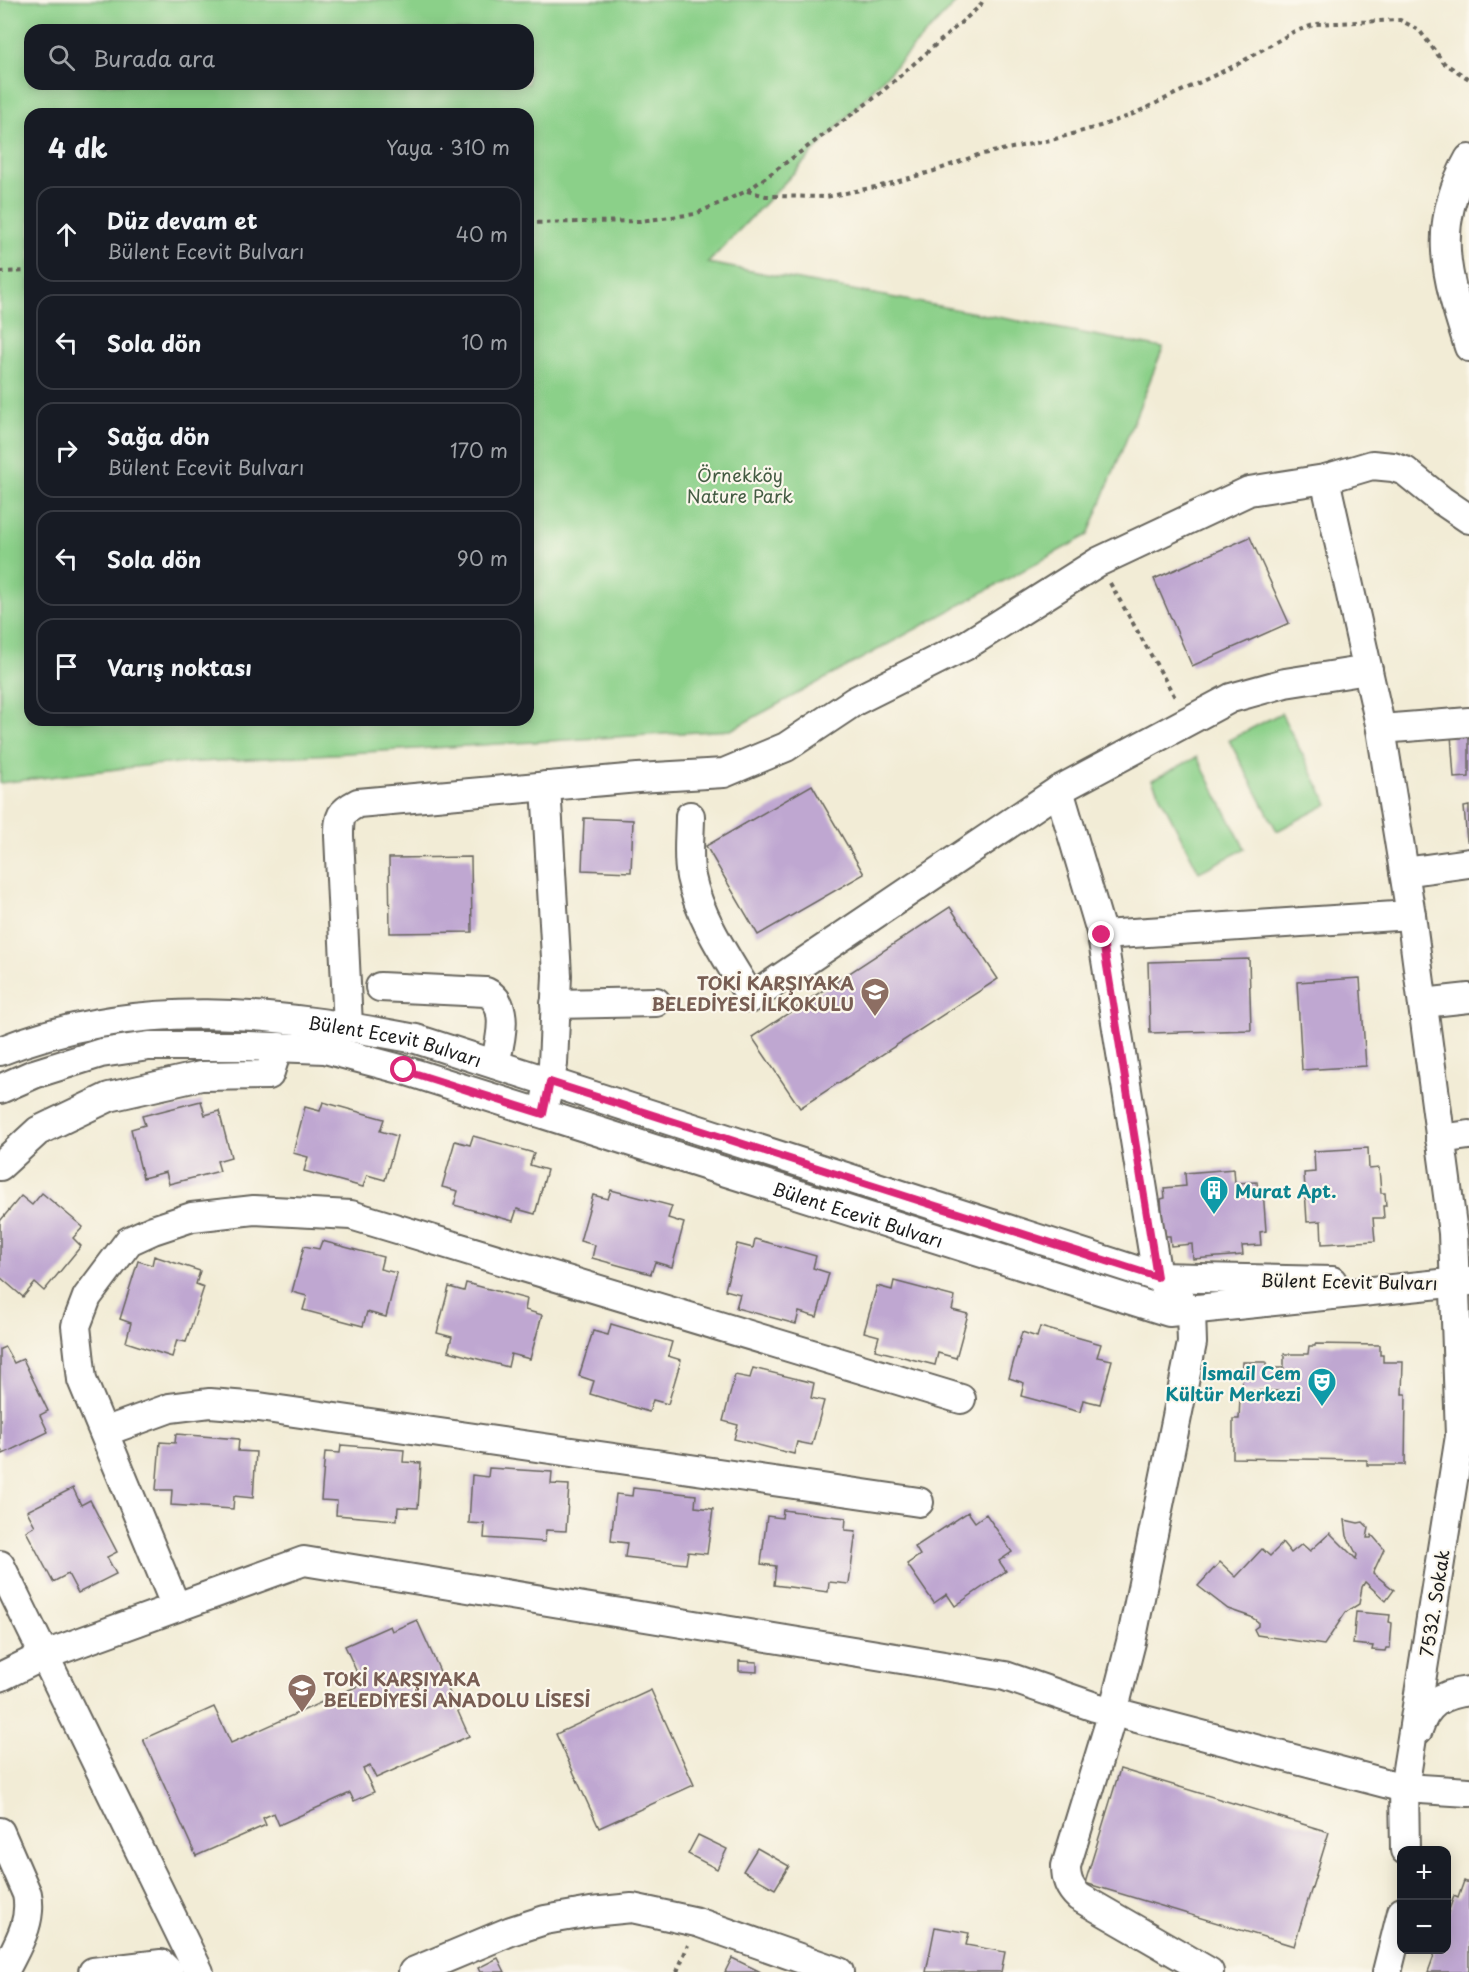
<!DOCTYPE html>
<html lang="tr">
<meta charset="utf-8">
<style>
body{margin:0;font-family:"Playpen Sans",sans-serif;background:#20242c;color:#f1f3f6}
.controls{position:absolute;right:18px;bottom:18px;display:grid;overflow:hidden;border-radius:12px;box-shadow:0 3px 15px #0003}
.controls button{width:54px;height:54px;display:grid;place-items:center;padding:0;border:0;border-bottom:2px solid #363941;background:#171b24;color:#f1f3f6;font:30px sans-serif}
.stop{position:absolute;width:18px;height:18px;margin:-14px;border:4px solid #db2777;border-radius:50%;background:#fff}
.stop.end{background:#db2777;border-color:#fff;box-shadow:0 2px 6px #0008}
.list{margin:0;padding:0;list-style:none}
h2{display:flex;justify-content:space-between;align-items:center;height:78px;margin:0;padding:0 24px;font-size:26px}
h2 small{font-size:20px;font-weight:400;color:#9ea1a6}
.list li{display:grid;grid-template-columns:39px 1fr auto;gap:18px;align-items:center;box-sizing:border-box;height:96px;margin:0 12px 12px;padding:0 12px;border:2px solid #363941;border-radius:18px}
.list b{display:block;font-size:22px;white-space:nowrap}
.list p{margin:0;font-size:20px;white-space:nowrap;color:#9ea1a6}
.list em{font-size:20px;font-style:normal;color:#9ea1a6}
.icon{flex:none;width:33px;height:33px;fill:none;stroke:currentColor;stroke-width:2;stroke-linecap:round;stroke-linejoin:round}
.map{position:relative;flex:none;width:1469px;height:1972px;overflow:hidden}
.search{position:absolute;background:#171b24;box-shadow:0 3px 15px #0003;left:24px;top:24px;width:510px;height:66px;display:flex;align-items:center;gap:15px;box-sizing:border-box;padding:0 21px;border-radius:18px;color:#9ea1a6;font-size:22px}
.panel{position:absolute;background:#171b24;box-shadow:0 3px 15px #0003;left:24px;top:108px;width:510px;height:618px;border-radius:18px}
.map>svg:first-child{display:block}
</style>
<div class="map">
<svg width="1469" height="1972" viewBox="0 0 1469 1972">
<rect width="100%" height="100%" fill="#fbf7ec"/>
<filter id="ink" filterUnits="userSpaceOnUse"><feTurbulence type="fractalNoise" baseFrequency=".0167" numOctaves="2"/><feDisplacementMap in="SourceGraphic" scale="12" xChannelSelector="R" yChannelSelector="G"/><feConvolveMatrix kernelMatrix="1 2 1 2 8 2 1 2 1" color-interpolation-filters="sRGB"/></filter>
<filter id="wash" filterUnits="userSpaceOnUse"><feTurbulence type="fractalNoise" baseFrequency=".008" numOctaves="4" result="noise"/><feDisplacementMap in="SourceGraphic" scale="24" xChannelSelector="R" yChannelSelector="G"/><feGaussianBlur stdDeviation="1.35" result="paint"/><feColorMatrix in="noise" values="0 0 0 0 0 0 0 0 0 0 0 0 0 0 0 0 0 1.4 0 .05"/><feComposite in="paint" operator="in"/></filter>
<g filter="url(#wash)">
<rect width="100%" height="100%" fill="#f2ecd6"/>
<g fill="#8bd089" stroke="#547652" stroke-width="1.5" fill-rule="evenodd">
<path d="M 0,0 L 958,0 L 708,263 L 1163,348 L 1088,535 L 731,730 L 151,765 L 0,783 ZM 30,30 L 528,30 L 528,84 L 30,84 ZM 30,114 L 528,114 L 528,720 L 30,720 Z"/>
<polygon points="1281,713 1328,804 1277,831 1229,740"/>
<polygon points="1197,757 1245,849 1199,872 1152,780"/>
</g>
<g id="blocks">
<g fill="#bfa7d1">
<polygon points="1250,537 1289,623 1192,666 1154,579"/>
<polygon points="1469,733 1469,777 1454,778 1451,734"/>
<polygon points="812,785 864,874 758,935 706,846"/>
<polygon points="1469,806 1469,841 1467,841 1464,807"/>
<polygon points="584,818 633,820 631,872 582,870"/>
<polygon points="471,857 472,932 390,933 389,858"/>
<polygon points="950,907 998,979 800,1108 752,1037"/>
<polygon points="1249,959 1251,1030 1150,1033 1148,962"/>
<polygon points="1360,978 1366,1066 1302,1070 1297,982"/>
<polygon points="201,1101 205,1115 219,1111 231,1157 217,1161 220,1171 169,1184 166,1172 143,1178 131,1129 145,1125 142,1116"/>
<polygon points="323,1102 384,1119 380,1131 397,1136 385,1180 367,1175 363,1187 304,1171 308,1157 293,1153 305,1107 320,1111"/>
<polygon points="473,1136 534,1153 530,1165 547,1170 535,1214 517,1209 513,1221 454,1205 458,1191 442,1187 455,1141 470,1145"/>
<polygon points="1368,1148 1369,1169 1379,1168 1381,1193 1385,1193 1386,1206 1383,1206 1384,1218 1373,1218 1375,1241 1322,1244 1321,1221 1307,1222 1304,1173 1315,1172 1314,1151"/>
<polygon points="1234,1169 1235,1183 1257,1182 1258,1190 1263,1190 1266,1231 1260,1232 1261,1245 1242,1246 1243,1255 1193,1259 1192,1244 1171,1246 1170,1236 1164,1236 1161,1199 1165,1198 1164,1188 1186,1186 1185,1173"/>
<polygon points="611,1190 672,1206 668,1218 684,1223 672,1267 655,1262 651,1274 592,1258 595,1245 580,1241 593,1195 608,1199"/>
<polygon points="42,1193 83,1227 73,1238 81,1246 44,1291 35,1283 23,1297 0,1277 0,1221 21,1196 32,1205"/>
<polygon points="755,1239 816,1256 813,1268 829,1273 817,1317 799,1312 796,1324 736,1308 740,1294 725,1290 737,1244 753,1248"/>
<polygon points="322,1241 383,1257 380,1269 397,1273 386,1317 367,1312 363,1326 303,1310 307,1296 292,1292 304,1246 319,1249"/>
<polygon points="154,1256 200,1271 196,1284 204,1287 186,1342 177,1340 172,1357 126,1342 131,1323 120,1319 138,1261 152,1265"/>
<polygon points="894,1281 955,1297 952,1310 968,1314 956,1358 938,1353 935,1365 875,1350 879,1336 864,1332 877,1286 892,1290"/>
<polygon points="466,1283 527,1299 525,1310 542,1315 530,1359 511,1354 508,1367 448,1351 452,1337 437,1333 449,1287 464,1291"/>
<polygon points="611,1324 672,1342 668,1356 681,1360 668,1404 653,1400 649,1412 590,1394 594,1381 579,1376 593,1331 608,1335"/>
<polygon points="1040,1327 1101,1344 1097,1357 1112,1360 1100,1404 1083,1400 1080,1412 1021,1396 1024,1383 1009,1378 1022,1332 1037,1337"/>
<polygon points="1315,1344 1380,1345 1380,1355 1383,1355 1383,1362 1403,1362 1402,1394 1406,1394 1405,1465 1367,1465 1367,1460 1233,1458 1233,1419 1239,1419 1240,1397 1289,1398 1289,1391 1242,1391 1243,1362 1266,1362 1266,1368 1284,1368 1284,1354 1308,1354 1309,1346 1315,1346"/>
<polygon points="5,1347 14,1363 23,1359 48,1411 40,1415 48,1432 3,1454 0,1447 0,1349"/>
<polygon points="753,1368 814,1383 811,1398 824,1401 812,1445 797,1442 794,1454 734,1439 738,1425 723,1421 735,1375 750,1378"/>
<polygon points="176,1434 239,1439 238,1451 256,1452 253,1498 234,1496 233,1509 171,1505 172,1490 156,1490 160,1442 175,1443"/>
<polygon points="341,1445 404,1450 403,1462 421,1463 418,1508 398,1507 397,1520 336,1515 337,1501 321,1500 325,1452 340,1453"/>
<polygon points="489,1468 552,1472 551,1484 569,1485 566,1531 546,1530 545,1542 484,1538 485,1524 469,1523 472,1475 488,1477"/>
<polygon points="73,1488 81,1505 90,1500 117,1552 107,1557 116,1574 78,1593 68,1574 53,1582 26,1531 35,1526 27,1511"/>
<polygon points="633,1488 696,1495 695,1507 713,1509 707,1554 688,1552 686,1564 625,1557 627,1543 611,1541 616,1494 632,1496"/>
<polygon points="783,1510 846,1518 845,1530 856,1531 849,1584 829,1582 828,1592 774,1585 776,1566 761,1564 767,1516 782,1518"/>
<polygon points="968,1512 975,1522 986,1514 1012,1552 999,1561 1006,1571 955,1606 947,1594 934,1603 907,1564 920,1555 915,1547"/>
<polygon points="1345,1520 1358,1523 1363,1522 1369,1528 1367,1538 1371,1538 1372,1535 1384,1549 1373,1573 1394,1590 1386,1601 1365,1582 1362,1587 1359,1604 1346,1612 1324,1645 1257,1635 1254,1629 1258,1626 1258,1622 1251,1617 1228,1609 1198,1586 1220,1562 1236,1577 1262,1549 1270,1556 1283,1543 1291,1553 1302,1544 1310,1551 1330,1533 1356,1559 1357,1555 1347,1536"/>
<polygon points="1356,1612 1390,1615 1389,1622 1392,1623 1390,1648 1386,1648 1385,1651 1372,1650 1373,1646 1353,1644"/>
<polygon points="417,1620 469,1736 376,1778 370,1766 363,1769 374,1792 354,1801 350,1793 279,1825 274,1813 263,1818 266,1825 196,1856 143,1739 214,1707 231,1743 362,1684 345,1646 390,1626 392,1631"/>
<polygon points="739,1661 757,1662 757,1672 739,1671"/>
<polygon points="651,1690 694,1785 599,1828 556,1734"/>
<polygon points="1120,1769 1329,1832 1294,1946 1085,1883"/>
<polygon points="698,1835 727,1849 717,1869 688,1854"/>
<polygon points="757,1848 789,1866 775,1889 743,1871"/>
<polygon points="1464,1881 1469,1883 1469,1972 1428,1972 1436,1950 1446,1950 1446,1918 1454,1896 1458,1898"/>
<polygon points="935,1927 969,1933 966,1945 1005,1952 1001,1972 926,1972"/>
<polygon points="498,1958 505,1972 480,1972 478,1968"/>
<polygon points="732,1958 761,1972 725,1972"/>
</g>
</g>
</g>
<g filter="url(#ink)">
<use href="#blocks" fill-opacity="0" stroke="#67655d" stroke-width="1.5"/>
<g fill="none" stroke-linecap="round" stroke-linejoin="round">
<g stroke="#67655d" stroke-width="32">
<g id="minor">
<path d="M 1469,159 C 1430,228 1447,278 1469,347"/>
<polyline points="1325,479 1372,465 1393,467 1405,471 1441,500 1469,519"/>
<polyline points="1381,729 1469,722"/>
<polyline points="546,786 557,975 553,1064 546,1098"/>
<path d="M 1059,790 L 1102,935 L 1157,1277 L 1191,1311 L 1192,1343 L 1131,1642 L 1113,1712 L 1066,1866 C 1066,1879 1069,1888 1079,1897 L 1209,1972"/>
<path d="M 690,816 C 690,835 687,857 691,877 C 700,920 729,961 751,998 L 1059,790 L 1231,698 L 1285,683 L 1368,670"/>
<polyline points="1404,872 1469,863"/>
<polyline points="1102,935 1411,915"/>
<path d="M 380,987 L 486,992 C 511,1004 500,1042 495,1064"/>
<polyline points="1423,1003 1469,998"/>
<polyline points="555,1004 656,1002"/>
<path d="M 348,1026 L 339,836 C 339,816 340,812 358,803 L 638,778 L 724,773 L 786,747 L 855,701 L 965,646 L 1098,562 L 1249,491 L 1325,479 L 1381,729 L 1411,915 L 1453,1233 L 1460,1436 L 1404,1788 L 1405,1850"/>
<path id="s1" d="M 0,1051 C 138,996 275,1012 416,1039 L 1157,1277 L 1332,1281"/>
<path id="s2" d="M 0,1089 L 34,1074 L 101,1053 L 149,1046 L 247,1046 L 325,1049 L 404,1070 L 1169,1312 L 1469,1281"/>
<polyline points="1440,1139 1469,1135"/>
<polyline points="0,1166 38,1131 109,1097 201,1076 269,1075 278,1047"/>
<polyline points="104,1432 170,1408 210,1403 259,1407 919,1502"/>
<polyline points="0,1565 199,1972"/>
<polyline points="176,1607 82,1380 76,1326 87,1297 129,1241 153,1230 192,1217 254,1210 351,1215 961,1399"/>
<polyline points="0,1677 45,1655 304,1561 1005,1676 1095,1707 1404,1788 1469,1792"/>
<path d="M 1418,1730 C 1426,1704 1442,1694 1469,1691"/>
<path d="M 0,1832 L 27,1894 C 33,1923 16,1947 4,1972"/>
<polyline points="93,1972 161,1964 169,1972"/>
<polyline points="413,1972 511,1931 545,1920 591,1912 632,1908 697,1922 839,1972"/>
<polyline points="1387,1972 1402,1912"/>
</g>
</g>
<g stroke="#67655d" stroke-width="4" stroke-dasharray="4.5 4.5" stroke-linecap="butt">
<polyline points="747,191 766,196 826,197 885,185 934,171 978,155 1055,139 1100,126 1129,116 1236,65 1293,32 1316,24 1400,20 1419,30 1444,63 1469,79"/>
<polyline points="528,223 640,221 695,214 747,191 877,96 980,6 983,0"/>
<polyline points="0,272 30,271"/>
<polyline points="1110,583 1176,699"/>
<polyline points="677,1972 688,1945"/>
</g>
<use href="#minor" stroke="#fff" stroke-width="28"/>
</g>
</g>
<g fill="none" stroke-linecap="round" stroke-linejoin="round" filter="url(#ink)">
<polyline stroke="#db2777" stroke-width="8" points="404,1070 543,1114 550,1082 1157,1277 1102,935"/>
</g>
<defs>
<g id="school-pin" transform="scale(1.5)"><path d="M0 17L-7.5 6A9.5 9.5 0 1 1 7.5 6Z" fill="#8d6e63" stroke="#fbf7ec"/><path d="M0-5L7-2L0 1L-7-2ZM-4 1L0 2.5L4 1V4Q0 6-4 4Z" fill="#fff"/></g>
<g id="building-pin" transform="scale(1.5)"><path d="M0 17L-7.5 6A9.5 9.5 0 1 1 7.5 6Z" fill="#0f9aa8" stroke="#fbf7ec"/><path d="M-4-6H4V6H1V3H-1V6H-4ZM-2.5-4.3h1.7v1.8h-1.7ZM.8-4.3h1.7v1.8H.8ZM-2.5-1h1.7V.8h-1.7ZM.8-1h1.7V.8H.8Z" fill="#fff"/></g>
<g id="theatre-pin" transform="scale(1.5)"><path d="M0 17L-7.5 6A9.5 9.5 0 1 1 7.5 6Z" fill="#0f9aa8" stroke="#fbf7ec"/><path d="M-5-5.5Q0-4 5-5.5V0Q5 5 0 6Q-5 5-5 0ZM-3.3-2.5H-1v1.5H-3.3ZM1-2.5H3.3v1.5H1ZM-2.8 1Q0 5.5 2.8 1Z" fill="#fff"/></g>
</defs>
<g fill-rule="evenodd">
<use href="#school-pin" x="875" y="992"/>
<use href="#building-pin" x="1214" y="1190"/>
<use href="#theatre-pin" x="1322" y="1382"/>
<use href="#school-pin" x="302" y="1688"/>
</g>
<g text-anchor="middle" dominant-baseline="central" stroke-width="4.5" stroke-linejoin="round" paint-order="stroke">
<g font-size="18" fill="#435b42" stroke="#fbf7ec">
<text x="740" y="474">Örnekköy<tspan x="740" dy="21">Nature Park</tspan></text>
</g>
<g font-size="18" font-weight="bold" fill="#785e54" stroke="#fbf7ec" text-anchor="end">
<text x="854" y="982">TOKİ KARŞIYAKA<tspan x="854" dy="21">BELEDİYESİ İLKOKULU</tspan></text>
<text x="323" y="1678" text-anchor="start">TOKİ KARŞIYAKA<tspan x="323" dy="21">BELEDİYESİ ANADOLU LİSESİ</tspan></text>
</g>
<g font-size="18" fill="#1c1c1c" stroke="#fbf7ec">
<text stroke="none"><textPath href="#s1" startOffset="402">Bülent Ecevit Bulvarı</textPath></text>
<text stroke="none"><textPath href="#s2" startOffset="890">Bülent Ecevit Bulvarı</textPath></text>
<text transform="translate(1349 1281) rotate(1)">Bülent Ecevit Bulvarı</text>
<text transform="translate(1434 1603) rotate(-81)">7532. Sokak</text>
</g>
<g font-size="18" font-weight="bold" fill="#0d838f" stroke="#fbf7ec" text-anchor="start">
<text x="1235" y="1190">Murat Apt.</text>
<text x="1301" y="1372" text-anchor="end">İsmail Cem<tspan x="1301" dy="21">Kültür Merkezi</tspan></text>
</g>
</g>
</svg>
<div class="controls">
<button>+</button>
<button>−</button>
</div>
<div class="stop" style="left:404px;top:1070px"></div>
<div class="stop end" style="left:1102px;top:935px"></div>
<div class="search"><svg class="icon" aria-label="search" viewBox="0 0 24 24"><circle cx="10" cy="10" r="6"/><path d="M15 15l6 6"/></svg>Burada ara</div>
<section class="panel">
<h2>4 dk<small>Yaya · 310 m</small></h2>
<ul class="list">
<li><svg class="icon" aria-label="ahead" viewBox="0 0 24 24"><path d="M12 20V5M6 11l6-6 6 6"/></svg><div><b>Düz devam et</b><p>Bülent Ecevit Bulvarı</p></div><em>40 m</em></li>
<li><svg class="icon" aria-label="left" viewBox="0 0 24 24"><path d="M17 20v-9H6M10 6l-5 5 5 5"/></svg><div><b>Sola dön</b></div><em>10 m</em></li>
<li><svg class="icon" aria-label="right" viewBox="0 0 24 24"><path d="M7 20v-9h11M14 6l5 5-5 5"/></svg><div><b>Sağa dön</b><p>Bülent Ecevit Bulvarı</p></div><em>170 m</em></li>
<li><svg class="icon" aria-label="left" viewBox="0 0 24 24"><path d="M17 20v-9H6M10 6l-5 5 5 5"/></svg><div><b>Sola dön</b></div><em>90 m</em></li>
<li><svg class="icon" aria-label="arrive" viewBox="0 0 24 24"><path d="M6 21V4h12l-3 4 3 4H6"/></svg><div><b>Varış noktası</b></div></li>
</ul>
</section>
</div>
